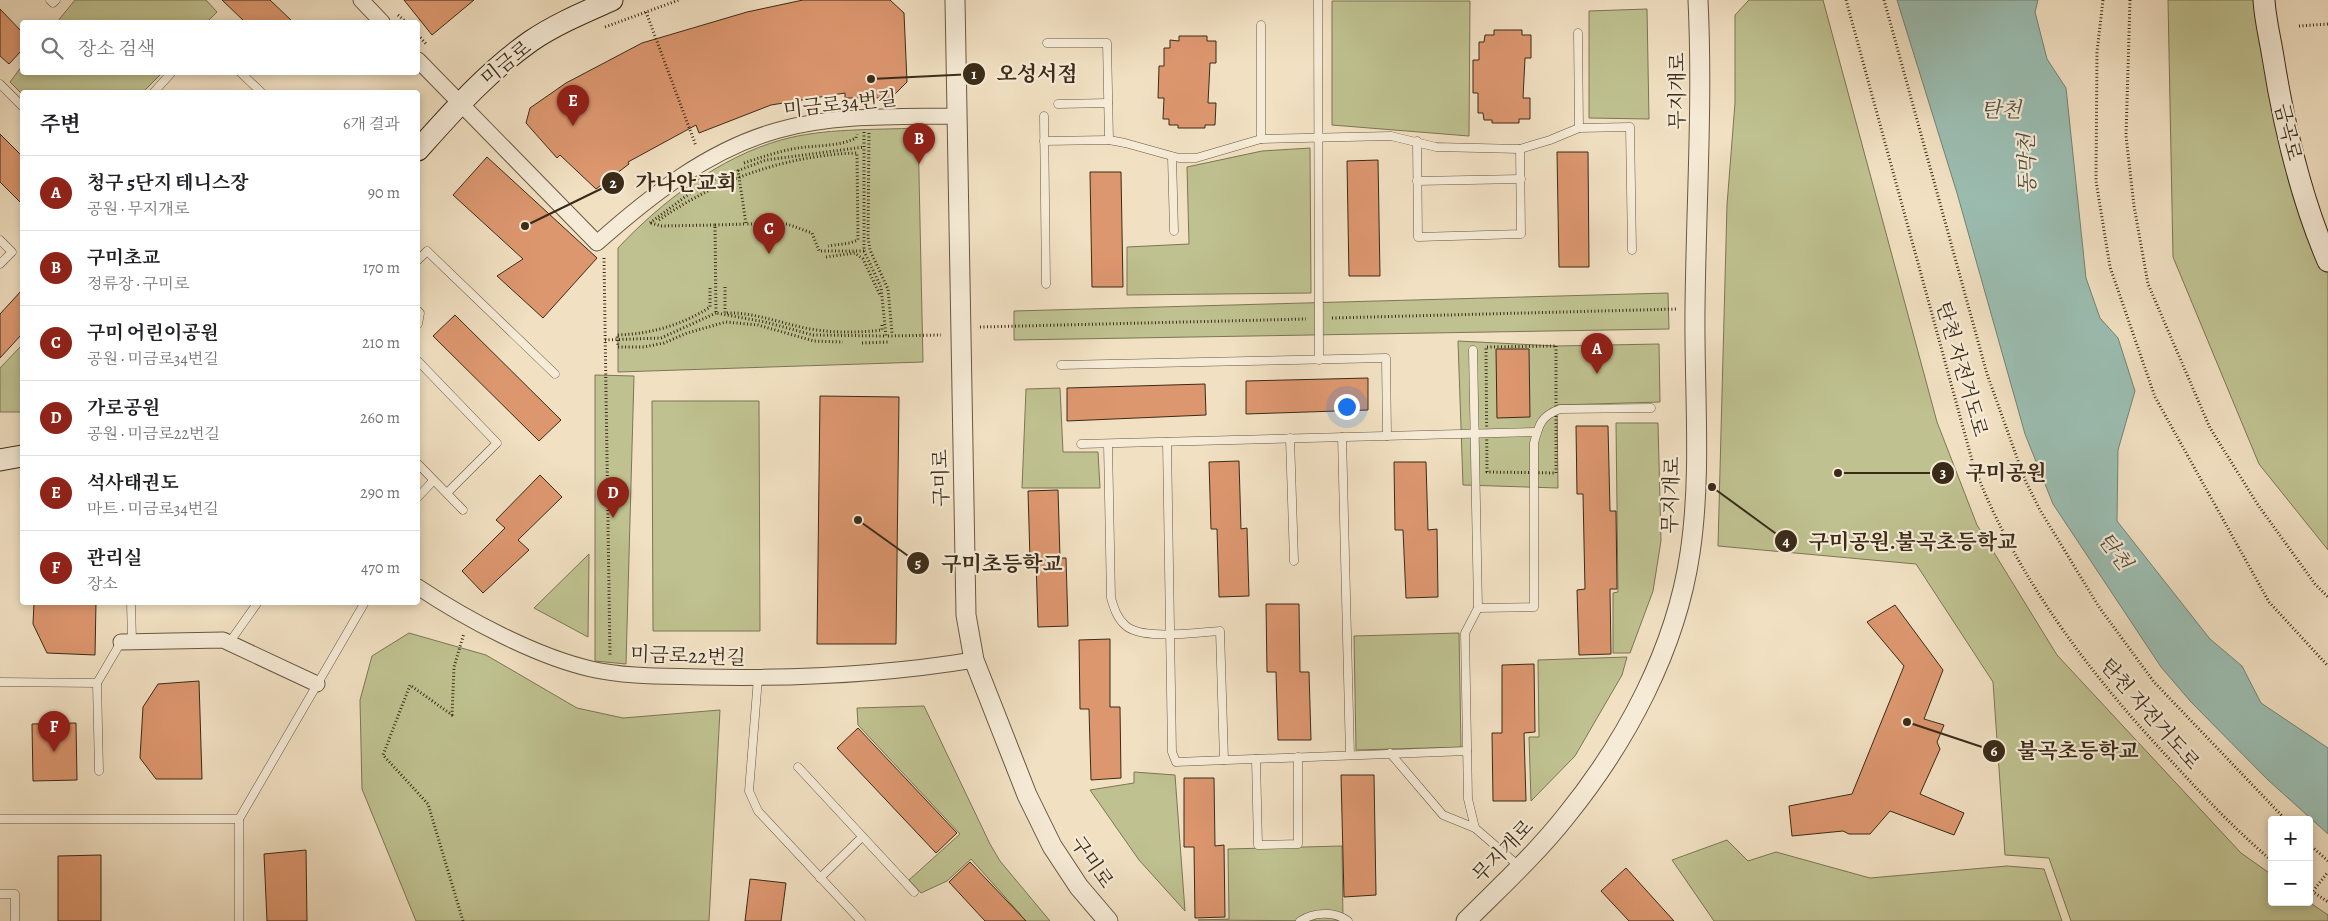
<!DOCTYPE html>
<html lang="ko">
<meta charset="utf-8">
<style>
body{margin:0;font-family:Alegreya,"Noto Serif KR",serif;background:#f2f2f2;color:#202124}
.controls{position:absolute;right:15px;bottom:15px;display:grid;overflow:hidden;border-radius:5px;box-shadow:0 2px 8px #0003}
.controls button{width:45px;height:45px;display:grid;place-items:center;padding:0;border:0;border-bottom:1px solid #e0e0e0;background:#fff;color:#202124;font:25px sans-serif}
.you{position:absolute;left:1346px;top:406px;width:18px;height:18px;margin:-12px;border:4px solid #fff;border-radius:50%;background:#1a73e8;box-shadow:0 0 0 8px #1a73e833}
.badge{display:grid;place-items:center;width:32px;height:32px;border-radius:50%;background:#8f2418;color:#fff;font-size:16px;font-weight:700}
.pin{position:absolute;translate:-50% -41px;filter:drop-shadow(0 1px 2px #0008)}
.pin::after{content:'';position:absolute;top:26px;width:18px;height:15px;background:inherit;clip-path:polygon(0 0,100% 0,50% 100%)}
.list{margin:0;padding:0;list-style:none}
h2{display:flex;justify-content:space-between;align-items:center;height:65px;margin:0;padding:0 20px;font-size:21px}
h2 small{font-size:16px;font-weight:400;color:#757577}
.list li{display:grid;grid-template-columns:32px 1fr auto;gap:15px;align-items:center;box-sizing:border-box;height:75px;padding:0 20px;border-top:1px solid #e0e0e0}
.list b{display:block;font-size:19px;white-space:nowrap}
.list p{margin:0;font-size:16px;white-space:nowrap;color:#757577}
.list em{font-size:16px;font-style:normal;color:#757577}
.icon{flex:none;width:28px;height:28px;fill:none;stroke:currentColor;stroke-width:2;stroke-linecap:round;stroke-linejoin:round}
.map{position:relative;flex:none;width:2328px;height:921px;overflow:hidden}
.search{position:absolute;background:#fff;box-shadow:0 2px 8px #0003;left:20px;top:20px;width:400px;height:55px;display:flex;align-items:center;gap:12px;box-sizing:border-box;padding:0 18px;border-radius:5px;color:#757577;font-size:19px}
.panel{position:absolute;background:#fff;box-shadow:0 2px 8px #0003;left:20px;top:90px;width:400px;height:515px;border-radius:5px}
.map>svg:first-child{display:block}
</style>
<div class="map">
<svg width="2328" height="921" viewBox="0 0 2328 921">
<rect width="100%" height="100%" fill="#f1e0c2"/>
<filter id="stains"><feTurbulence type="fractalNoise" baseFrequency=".004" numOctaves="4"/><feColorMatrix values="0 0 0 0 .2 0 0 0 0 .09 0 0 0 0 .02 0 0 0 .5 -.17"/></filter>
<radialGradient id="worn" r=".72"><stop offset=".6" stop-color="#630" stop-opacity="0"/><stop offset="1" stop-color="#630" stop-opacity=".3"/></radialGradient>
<g fill="#bfc190" stroke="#7c7654">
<polygon points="75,0 206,0 217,12 207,22 57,22"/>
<polygon points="1749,0 1823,0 1937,422 1977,525 2057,655 2241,853 2272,875 2272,902 2309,902 2328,915 2328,921 2071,921 2049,858 2005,855 1993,682 1916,564 1718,546 1727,205 1735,103 1735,15"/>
<polygon points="2168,0 2272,0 2307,204 2328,266 2328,550 2259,464 2173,257"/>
<polygon points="1332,1 1470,1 1469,136 1332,125"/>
<polygon points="1647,9 1649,119 1589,118 1589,11"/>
<polygon points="22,66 22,72 162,73 143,92 22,92 22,94 10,82"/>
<path d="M 918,128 L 923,362 L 618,372 L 618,248 C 661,202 720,157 781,140 C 823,128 875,130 918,128 Z"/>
<polygon points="1310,148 1311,293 1127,295 1127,247 1189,244 1187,167 1262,151"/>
<polygon points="1668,293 1669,329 1014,340 1014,311"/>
<polygon points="1458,341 1556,346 1659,344 1660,402 1557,405 1558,488 1463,485"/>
<polygon points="22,345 22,412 0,412 0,368"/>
<polygon points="595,375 634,376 626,664 595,661"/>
<polygon points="1060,388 1063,452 1098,452 1100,488 1022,488 1026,389"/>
<polygon points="652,401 759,401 760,631 653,631"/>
<polygon points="1616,423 1658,423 1661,541 1653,591 1630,653 1613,653 1613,593 1618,592"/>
<polygon points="589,554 588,637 534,608"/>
<polygon points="409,633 486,655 577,708 623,718 720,710 709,921 416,921 362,789 360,700 372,656"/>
<polygon points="1459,633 1461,747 1356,750 1354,636"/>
<polygon points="1627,657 1622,675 1575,756 1531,801 1529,737 1539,737 1538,660"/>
<polygon points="924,706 990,844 1000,861 1050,921 1018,921 1021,915 971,859 947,881 921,893 909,880 960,834 858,725 857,708"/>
<polygon points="1134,772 1175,775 1185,911 1139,860 1090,790 1134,783"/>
<polygon points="1727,840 1748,861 1776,852 1870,878 2007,866 2044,869 2062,921 1714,921 1672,860"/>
<polygon points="1342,846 1343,921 1198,920 1229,919 1228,849"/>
</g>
<polygon fill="#9bbdb1" stroke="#748374" points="1897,0 2038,0 2035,12 2047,59 2066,88 2086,278 2100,318 2118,338 2135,391 2118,450 2117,521 2210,639 2242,666 2261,703 2328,748 2328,834 2268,780 2191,702 2161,667 2053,504 2025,434 1957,193"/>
<g fill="#dd976f" stroke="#3a2b18">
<polygon points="222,0 270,0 293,22 245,22"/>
<polygon points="404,0 474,0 432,35"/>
<polygon points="803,0 890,0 904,13 907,82 891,98 845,98 845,93 771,105 699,133 696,125 628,162 629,164 596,189 560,155 557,158 526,123 530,108 566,83 642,43 747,12"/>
<polygon points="0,9 22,32 22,50 9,64 0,56"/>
<polygon points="1494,30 1522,30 1522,35 1531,35 1531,58 1525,58 1523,98 1530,98 1530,119 1519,119 1519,123 1492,123 1492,120 1484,120 1483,113 1478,113 1478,93 1473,93 1473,60 1479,60 1479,42 1484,42 1485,35 1494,35"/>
<polygon points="1179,36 1207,36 1207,41 1216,41 1216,63 1210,63 1208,103 1216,103 1215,125 1205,125 1205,128 1178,128 1178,125 1169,125 1169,119 1163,119 1164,98 1158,98 1159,66 1164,66 1164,48 1170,48 1170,40 1179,41"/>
<polygon points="0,134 22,156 22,204 0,182"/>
<polygon points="1557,152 1588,152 1589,267 1559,267"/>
<polygon points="487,157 597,258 543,318 497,276 523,259 453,195"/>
<polygon points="1378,160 1380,276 1349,276 1347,161"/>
<polygon points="1090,172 1121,172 1123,287 1092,287"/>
<polygon points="22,290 22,334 0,358 0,314"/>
<polygon points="455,315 561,420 539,441 433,336"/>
<polygon points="1496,349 1529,349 1530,417 1497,418"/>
<polygon points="1368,378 1368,410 1246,414 1246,381"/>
<polygon points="1205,384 1206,415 1067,421 1067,388"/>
<polygon points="820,396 899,397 896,644 817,644"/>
<polygon points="1576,426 1608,426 1610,511 1616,511 1617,589 1610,589 1611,654 1579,655 1577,590 1585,589 1583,494 1577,494"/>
<polygon points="1239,461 1241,529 1247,528 1249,596 1219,597 1217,529 1211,529 1209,462"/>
<polygon points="1394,462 1426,462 1428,530 1437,529 1438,597 1406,598 1403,530 1395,530"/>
<polygon points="540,475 562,497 518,540 529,550 483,593 462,571 505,528 496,520"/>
<polygon points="1058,490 1060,558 1066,558 1068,626 1038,627 1036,559 1030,559 1028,491"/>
<polygon points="34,602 96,602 95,655 47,653 33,624"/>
<polygon points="1266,604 1299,604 1300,672 1309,672 1311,740 1278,740 1276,672 1267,672"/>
<polygon points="1895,605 1943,670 1924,719 1944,725 1937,742 1940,749 1920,794 1964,813 1954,835 1890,811 1870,834 1849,834 1843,831 1792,836 1789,806 1852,794 1904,666 1867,622"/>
<polygon points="1110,639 1110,707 1120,707 1121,778 1091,780 1089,709 1080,709 1079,640"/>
<polygon points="1534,664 1535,732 1524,733 1526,801 1493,801 1492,733 1502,733 1502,665"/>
<polygon points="199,681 202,779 156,779 140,758 143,707 158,684"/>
<polygon points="76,723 77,780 33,781 32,724"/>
<polygon points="858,728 957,833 936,853 837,748"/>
<polygon points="1341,775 1374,775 1376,895 1344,897"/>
<polygon points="1184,778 1214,778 1215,846 1224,845 1225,917 1195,918 1194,847 1184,847"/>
<polygon points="306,850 307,921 267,921 264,854"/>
<polygon points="101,855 101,921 58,921 58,856"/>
<polygon points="970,862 1026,921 985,921 949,882"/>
<polygon points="1626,868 1674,921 1629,921 1601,891"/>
<polygon points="750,879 786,883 781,921 745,921"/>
</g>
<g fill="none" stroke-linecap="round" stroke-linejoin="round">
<g stroke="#685842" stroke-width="9">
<g id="service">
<polyline points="50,0 53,3 56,0"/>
<polyline points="1318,0 1319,360"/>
<polyline points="1261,25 1261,139"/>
<polyline points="1578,33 1579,128"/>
<polyline points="1047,43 1107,43 1109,140"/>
<polyline points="240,72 261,92"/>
<polyline points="0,84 22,106"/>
<polyline points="154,92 172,72"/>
<polyline points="1058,104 1108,103"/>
<polyline points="1044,116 1046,284"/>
<polyline points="1044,141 1109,140 1125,143 1179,158 1196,158 1261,139 1391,136 1436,147 1520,149 1550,140 1579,128 1630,127 1632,250"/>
<polyline points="1417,141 1418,237 1521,234 1520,149"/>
<polyline points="1172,157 1174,231"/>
<polyline points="1417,181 1521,179"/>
<polyline points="0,240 12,252 0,264"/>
<polyline points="418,260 427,251 555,374"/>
<polyline points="418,311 420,313 418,324"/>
<polyline points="1473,350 1478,608 1465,633 1468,799 1475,828 1520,867"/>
<polyline points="418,361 497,443 447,493"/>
<polyline points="1061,365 1386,358 1387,436"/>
<polyline points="1342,437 1350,755"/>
<polyline points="1290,438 1294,561"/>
<polyline points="1167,442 1172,752 1176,762 1467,751"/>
<polyline points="1081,444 1537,432"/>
<path d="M 1108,444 L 1111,598 C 1114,608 1117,618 1125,625 C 1141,641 1198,632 1220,631 L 1224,760"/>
<polyline points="418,464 463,510"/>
<polyline points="418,497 433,481"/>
<polyline points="131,602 132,642"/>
<path d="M 1478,608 L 1534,607 L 1534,443 C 1539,424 1541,416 1560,409 L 1651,408"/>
<polyline points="229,643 258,602"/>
<polyline points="758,678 749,791 758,811 861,921"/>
<polyline points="0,682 97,683 121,642"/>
<polyline points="97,683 99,771"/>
<polyline points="1390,753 1443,815 1475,828"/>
<polyline points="1256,759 1258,845 1298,844 1298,757"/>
<polyline points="798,767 914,892"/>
<polyline points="0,819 239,819 365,602"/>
<polyline points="820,878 862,837"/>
<polyline points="0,894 15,894 15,920"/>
<polyline points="239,921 239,819"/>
<path d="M 1300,921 C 1314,912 1334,911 1348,921"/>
</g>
</g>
<g stroke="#685842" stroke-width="17">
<g id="minor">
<polyline points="361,0 382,22"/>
<path d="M 418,60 L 597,243 C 650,196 709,149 779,130 C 836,114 899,117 957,116"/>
<path d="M 418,587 C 466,619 535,656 591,669 C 626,677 664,676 700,677 C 792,679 883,675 974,660"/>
<polyline points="121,642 223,640 317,684"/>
</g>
</g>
<g stroke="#685842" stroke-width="21">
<g id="tertiary">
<polyline points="955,0 966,615 974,660 1027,795 1052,846 1079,887 1108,921"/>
<path d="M 1466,921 C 1500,887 1536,854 1566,816 C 1626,742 1676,649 1690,553 C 1702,473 1694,390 1695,309 C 1696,206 1703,103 1698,0"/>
</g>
</g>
<g stroke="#3a2b18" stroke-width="23">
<g id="secondary">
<path d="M 2264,0 C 2265,19 2270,38 2273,57 C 2284,126 2300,196 2328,261"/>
<path d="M 418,150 C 453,111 487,72 531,41 C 556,24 585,12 612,0"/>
<polyline points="0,460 22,456"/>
</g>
</g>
<g stroke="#3a2b18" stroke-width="3" stroke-dasharray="1 2.5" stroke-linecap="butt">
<path d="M 1846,0 L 1973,464 C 2016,578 2092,677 2175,765 C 2206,799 2237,831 2272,861"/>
<polyline points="1884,0 1987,374 2025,480 2040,510 2099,607 2154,682 2286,820"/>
<polyline points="2103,0 2097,52 2096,181 2110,267 2155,397 2269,602 2328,666"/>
<polyline points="2130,0 2126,136 2134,206 2148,284 2210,428 2258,505 2315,584 2328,597"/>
<polyline points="646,12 696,146"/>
<polyline points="398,15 406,22"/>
<polyline points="2299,26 2328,24"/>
<polyline points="605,27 679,0"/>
<polyline points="418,35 427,45"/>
<polyline points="864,132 864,251 881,287 886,336 941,335"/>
<polyline points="869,133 868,237 870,250 888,289 892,333"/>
<path d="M 744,163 C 762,157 779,151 798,148 C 817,145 838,147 856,138 L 857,134"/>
<polyline points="738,170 746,224 787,224 812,233 819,251 864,251"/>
<polyline points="705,183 766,160 864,147"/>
<path d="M 659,220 C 716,180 787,155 857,153 L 858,240 L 850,243 L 828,246"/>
<polyline points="650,223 697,188"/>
<polyline points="651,223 661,226 715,225 716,313 765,322 813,335 886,336"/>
<polyline points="715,225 746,224"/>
<polyline points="826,257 855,253 863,259 880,295"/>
<polyline points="604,258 610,657"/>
<path d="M 725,287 L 725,313 C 753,312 777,322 805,328 C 830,333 856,333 882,330 L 882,324"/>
<path d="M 710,288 L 710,307 C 682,325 651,334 617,335 L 618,347 L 644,347 L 664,343 L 687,333 L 726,322 L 758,325 L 814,341 L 843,342"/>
<polyline points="1332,318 1678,309"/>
<polyline points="980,327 1306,319"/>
<polyline points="605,340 661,338 716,313"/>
<polyline points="862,343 889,342"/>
<polygon points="1556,346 1556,473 1487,472 1486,347"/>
<polyline points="2309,844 2328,861"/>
<polyline points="2309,889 2328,902"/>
<polyline points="2313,891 2328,872"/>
<polyline points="463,921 428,804 383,755 410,685 452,715 454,667 464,633"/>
</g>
<use href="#service" stroke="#f6ebd7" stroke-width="8"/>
<use href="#minor" stroke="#f6ebd7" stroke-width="15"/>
<use href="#tertiary" stroke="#f6ebd7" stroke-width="19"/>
<use href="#secondary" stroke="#f6ebd7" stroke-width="21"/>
</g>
<g text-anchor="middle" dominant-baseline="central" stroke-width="4.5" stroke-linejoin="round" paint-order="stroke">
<g font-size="20" fill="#3a2b18" stroke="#f6ebd7">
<text transform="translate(506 63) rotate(-39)">미금로</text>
<text transform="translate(1677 91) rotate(-90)">무지개로</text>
<text transform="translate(840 104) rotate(-6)">미금로34번길</text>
<text transform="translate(2288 132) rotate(76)">금곡로</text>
<text transform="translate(1962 369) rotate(74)">탄천 자전거도로</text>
<text transform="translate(941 478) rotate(-91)">구미로</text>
<text transform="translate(1671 495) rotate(-88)">무지개로</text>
<text transform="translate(688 656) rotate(2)">미금로22번길</text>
<text transform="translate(2150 714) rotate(49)">탄천 자전거도로</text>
<text transform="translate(1503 851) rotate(-46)">무지개로</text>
<text transform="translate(1092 862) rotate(55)">구미로</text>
</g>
<g font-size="21" font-style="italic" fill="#52503e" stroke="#f6ebd7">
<text x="2001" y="110">탄천</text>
<text transform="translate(2027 164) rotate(-91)">동막천</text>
<text transform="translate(2115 551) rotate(53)">탄천</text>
</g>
</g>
<path fill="none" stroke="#3a2b18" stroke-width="2" d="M871 79L974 74M525 226L613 183M1838 473L1943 473M1712 487L1786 541M858 520L918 563M1907 722L1994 751"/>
<g fill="#3a2b18" stroke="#f6ebd7" stroke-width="2">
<circle cx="871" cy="79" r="5"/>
<circle cx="525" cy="226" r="5"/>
<circle cx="1838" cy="473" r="5"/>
<circle cx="1712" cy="487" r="5"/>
<circle cx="858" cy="520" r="5"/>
<circle cx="1907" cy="722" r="5"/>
<circle cx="974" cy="74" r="12"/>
<circle cx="613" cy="183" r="12"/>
<circle cx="1943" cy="473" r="12"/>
<circle cx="1786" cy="541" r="12"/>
<circle cx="918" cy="563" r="12"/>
<circle cx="1994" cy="751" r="12"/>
</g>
<g font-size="15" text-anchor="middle" font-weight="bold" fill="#fff">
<text x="974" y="79">1</text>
<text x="613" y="188">2</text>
<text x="1943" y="478">3</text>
<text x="1786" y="546">4</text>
<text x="918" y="568">5</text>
<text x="1994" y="756">6</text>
</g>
<g font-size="21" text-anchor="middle" font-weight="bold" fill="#3a2b18" stroke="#f6ebd7" stroke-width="4.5" stroke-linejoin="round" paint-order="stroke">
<text x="1037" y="81">오성서점</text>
<text x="686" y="190">가나안교회</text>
<text x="2006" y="480">구미공원</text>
<text x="1913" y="549">구미공원.불곡초등학교</text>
<text x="1002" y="571">구미초등학교</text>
<text x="2078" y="758">불곡초등학교</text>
</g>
<rect width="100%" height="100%" filter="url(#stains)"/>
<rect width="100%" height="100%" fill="url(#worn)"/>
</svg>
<div class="controls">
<button>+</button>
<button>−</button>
</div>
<div class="you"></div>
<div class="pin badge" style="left:1597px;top:374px">A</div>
<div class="pin badge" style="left:919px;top:164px">B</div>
<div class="pin badge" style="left:769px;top:254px">C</div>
<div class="pin badge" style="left:613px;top:518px">D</div>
<div class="pin badge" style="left:573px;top:126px">E</div>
<div class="pin badge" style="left:54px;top:752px">F</div>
<div class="search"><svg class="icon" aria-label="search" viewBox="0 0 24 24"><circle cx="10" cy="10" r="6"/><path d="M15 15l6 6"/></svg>장소 검색</div>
<section class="panel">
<h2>주변<small>6개 결과</small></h2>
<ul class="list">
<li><span class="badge">A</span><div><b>청구 5단지 테니스장</b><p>공원 · 무지개로</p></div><em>90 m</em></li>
<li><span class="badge">B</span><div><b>구미초교</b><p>정류장 · 구미로</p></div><em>170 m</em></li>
<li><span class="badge">C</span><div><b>구미 어린이공원</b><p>공원 · 미금로34번길</p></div><em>210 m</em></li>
<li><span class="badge">D</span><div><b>가로공원</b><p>공원 · 미금로22번길</p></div><em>260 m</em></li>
<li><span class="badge">E</span><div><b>석사태권도</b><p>마트 · 미금로34번길</p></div><em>290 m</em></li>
<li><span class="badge">F</span><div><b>관리실</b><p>장소</p></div><em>470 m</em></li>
</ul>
</section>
</div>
